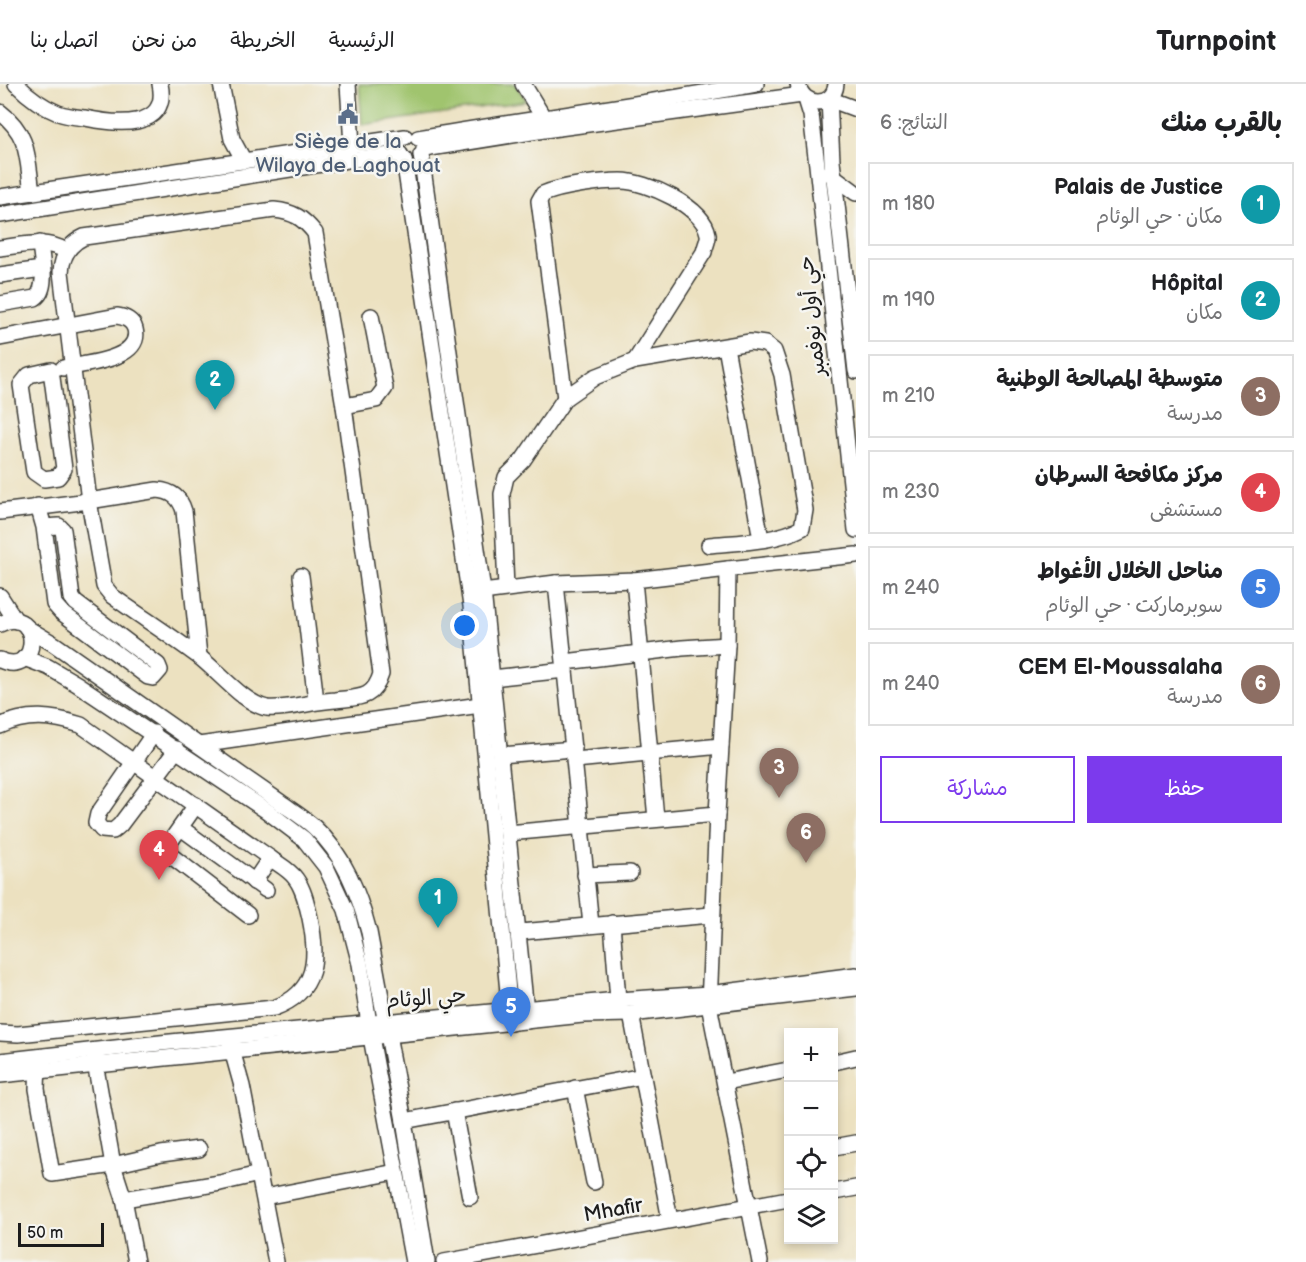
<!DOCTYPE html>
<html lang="ar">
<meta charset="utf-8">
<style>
body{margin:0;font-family:"Balsamiq Sans","Playpen Sans Arabic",sans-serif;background:#f2f2f2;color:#202124;direction:rtl}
.controls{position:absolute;right:18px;bottom:18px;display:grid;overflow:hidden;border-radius:0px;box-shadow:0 3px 9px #0003}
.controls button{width:54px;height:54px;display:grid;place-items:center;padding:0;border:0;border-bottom:2px solid #e0e0e0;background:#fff;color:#202124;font:30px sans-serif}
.scale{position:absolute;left:18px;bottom:15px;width:86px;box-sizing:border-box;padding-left:6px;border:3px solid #1c1c1c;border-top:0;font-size:16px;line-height:21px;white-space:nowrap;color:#1c1c1c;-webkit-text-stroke:4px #f6f6f2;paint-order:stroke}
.you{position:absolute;left:465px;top:542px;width:21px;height:21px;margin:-15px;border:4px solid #fff;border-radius:50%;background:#1a73e8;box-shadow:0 0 0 9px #1a73e833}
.badge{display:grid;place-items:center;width:39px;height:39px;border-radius:50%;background:#7c3aed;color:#fff;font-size:20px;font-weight:700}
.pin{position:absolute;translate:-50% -50px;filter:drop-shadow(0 2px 3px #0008)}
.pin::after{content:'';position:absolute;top:32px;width:21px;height:18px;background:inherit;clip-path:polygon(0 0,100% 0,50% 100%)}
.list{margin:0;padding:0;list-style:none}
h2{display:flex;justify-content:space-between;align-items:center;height:78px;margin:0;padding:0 24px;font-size:26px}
h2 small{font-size:20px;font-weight:400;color:#757577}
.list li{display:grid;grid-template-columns:39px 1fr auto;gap:18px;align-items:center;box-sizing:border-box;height:84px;margin:0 12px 12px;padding:0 12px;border:2px solid #e0e0e0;border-radius:0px}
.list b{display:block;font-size:22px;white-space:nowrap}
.list p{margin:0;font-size:20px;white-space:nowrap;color:#757577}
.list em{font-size:20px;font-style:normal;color:#757577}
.actions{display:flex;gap:12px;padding:18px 24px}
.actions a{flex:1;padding:14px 0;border:2px solid #7c3aed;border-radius:0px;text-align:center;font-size:21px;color:#7c3aed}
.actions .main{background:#7c3aed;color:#fff}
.icon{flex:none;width:33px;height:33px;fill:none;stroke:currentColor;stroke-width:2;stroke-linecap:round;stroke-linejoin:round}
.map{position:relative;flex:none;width:856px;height:1178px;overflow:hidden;direction:ltr}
header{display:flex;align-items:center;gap:36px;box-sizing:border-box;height:84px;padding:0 30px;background:#fff;border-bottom:2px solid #e0e0e0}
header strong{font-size:28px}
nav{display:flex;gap:33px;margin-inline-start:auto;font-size:21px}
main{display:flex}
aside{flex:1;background:#fff}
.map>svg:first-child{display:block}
</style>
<header>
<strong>Turnpoint</strong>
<nav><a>الرئيسية</a><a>الخريطة</a><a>من نحن</a><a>اتصل بنا</a></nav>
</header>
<main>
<aside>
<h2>بالقرب منك<small>النتائج: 6</small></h2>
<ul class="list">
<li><span class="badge" style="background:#0f9aa8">1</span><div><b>Palais de Justice</b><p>مكان · حي الوئام</p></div><em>180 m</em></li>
<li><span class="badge" style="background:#0f9aa8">2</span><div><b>Hôpital</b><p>مكان</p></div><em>190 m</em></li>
<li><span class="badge" style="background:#8d6e63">3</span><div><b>متوسطة المصالحة الوطنية</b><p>مدرسة</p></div><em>210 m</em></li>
<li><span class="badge" style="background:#e0444e">4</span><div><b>مركز مكافحة السرطان</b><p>مستشفى</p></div><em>230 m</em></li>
<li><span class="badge" style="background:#3f7fe0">5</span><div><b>مناحل الخلال الأغواط</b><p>سوبرماركت · حي الوئام</p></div><em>240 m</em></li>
<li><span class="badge" style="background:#8d6e63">6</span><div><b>CEM El-Moussalaha</b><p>مدرسة</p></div><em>240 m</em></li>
</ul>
<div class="actions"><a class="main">حفظ</a><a>مشاركة</a></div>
</aside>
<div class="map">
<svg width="856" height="1178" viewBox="0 0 856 1178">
<rect width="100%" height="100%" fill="#f6f6f2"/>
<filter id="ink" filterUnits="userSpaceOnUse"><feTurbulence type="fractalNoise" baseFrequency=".0167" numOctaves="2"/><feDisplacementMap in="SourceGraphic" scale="12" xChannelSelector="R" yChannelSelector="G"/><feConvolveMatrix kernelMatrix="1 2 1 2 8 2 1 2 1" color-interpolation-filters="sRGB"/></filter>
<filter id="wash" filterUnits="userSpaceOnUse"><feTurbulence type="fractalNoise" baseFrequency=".008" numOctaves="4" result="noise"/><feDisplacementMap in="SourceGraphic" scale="24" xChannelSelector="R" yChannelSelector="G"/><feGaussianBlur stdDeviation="1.35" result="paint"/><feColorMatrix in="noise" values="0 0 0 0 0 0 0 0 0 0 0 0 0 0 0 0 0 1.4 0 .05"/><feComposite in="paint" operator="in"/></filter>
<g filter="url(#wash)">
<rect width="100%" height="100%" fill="#ece1c0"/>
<polygon fill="#a0c46e" stroke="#5e7045" stroke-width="1.5" points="359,0 515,0 527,17 362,41"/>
</g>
<g filter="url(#ink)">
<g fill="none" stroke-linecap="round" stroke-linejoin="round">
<g stroke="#3b3a35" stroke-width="18">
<g id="minor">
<path d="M 16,0 C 27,11 43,23 58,29 C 66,32 76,33 85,34 C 114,40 170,47 160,0"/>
<polyline points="221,0 232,55 244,77"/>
<polyline points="348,0 352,61"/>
<polyline points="523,0 543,33 544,40"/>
<path d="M 798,0 C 802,24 834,24 836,0"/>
<polyline points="806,15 811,31 817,81 856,446"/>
<polyline points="856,25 829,15 832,77 856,287"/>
<path d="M 0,28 C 30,51 27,74 32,108"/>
<path d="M 418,54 C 530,35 644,20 756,0"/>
<polyline points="424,65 544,46 802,11"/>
<polyline points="421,71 483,507 527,937"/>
<polyline points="404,75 471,522 511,939"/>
<polyline points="829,89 856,109"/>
<polyline points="0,113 405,53"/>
<path d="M 274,126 C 294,128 303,134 315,149 L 344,322 L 381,590 C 373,616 359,613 335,616 C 314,617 286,626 267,624 C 244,620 217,586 198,572 C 170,551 140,532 112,512 L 104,502 L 89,417 L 61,188 C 62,172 69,160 84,153 Z"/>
<polyline points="0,131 347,76 400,70"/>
<path d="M 0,164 C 24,161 45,155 66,167"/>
<polyline points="0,191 42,185"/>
<path d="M 0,220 L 35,214 C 49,205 41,174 40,159"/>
<path d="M 0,254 L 117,232 C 125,233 133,237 135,245 C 143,276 83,280 63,284"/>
<polyline points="726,263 761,455"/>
<polygon points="51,286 64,385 58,393 44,395 34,388 21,301 29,291"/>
<path d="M 565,314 L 539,117 L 543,110 C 562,102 600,97 621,97 C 646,97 703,122 708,150 C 709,155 705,162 704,168 L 635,277"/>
<polyline points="344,322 376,316 385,304 371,232"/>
<polyline points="38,422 44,443 54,520 61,528 148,593 153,594 160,586 158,581 76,519 72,514 63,446 59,442 44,443"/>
<path d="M 0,428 L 89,417 L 157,406 C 171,407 180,413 184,427 L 199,572"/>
<polyline points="728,485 856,471"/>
<polyline points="301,492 316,617"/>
<polyline points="634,496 656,735"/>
<polyline points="556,499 591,841"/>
<path d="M 506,504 L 502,410 L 506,393 L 523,376 L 565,314 L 595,293 L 635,277 L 750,258 L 765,260 L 774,267 L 782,291 L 805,426 L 802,444 C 774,458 740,458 709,461"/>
<polyline points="474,509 556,499 634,496 728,485 727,561 717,730"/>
<polyline points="0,512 16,537"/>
<path d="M 0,540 C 41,519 42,595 0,576"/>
<path d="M 27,544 L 54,560 L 280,718 C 291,726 303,733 314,743 C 344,770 359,810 369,848 L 404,1037 L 427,1178"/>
<polyline points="24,574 48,583 77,600 267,727 304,755 326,783 346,826 360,880 371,953 413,1178"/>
<polyline points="565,578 682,564 727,561"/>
<polyline points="492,594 565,586"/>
<path d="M 0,642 C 27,629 53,632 81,641 L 270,774 C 278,780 290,786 296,795 C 304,806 307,821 310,834 C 318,873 318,908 274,924 L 18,950 L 0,949"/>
<polyline points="154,649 98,730 96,739 102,746 113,747 120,741 177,665"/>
<polyline points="199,661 480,621"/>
<polyline points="500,671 574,665"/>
<polyline points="575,676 721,662"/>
<polyline points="196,721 170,758 168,765 170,771 248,831"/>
<polyline points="181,744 266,806"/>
<polyline points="508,749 717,730 709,921 760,1178"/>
<polyline points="585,791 630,789"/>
<polyline points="254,798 270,774"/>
<polyline points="612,839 618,916"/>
<polyline points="520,848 711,831"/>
<polyline points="631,930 670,1136"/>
<polyline points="230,959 242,1002 276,1178"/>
<polyline points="94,973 113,1081 124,1115 136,1178"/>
<polyline points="0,977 160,959 618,916 709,910 856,891"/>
<polyline points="38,977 37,1005 52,1090 113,1081 161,1070 199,1065"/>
<polyline points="834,978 856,973"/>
<polyline points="0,991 583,931 631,930 856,904"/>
<polyline points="726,998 788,986"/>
<polyline points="575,1004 594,1098"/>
<polyline points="454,1027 470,1113"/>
<polyline points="404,1037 643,992"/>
<polyline points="834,1063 856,1059"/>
<polyline points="834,1108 856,1104"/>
<polyline points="264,1113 396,1088"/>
<polyline points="124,1115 220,1099 259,1090"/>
<polyline points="444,1178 788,1115"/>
</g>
</g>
<use href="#minor" stroke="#fff" stroke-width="15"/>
</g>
</g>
<defs>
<g id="civic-bare" transform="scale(1.62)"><path d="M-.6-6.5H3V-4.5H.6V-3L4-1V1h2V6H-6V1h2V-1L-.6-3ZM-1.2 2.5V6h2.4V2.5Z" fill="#5c6f8a" stroke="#f6f6f2" stroke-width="2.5" paint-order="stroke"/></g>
</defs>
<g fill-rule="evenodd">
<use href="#civic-bare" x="348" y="30"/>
</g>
<g text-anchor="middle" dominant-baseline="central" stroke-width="5" stroke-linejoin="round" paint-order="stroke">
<g font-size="21" fill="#4e5e75" stroke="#f6f6f2">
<text x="348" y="57">Siège de la<tspan x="348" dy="24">Wilaya de Laghouat</tspan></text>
</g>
<g font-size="21" fill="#1c1c1c" stroke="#f6f6f2">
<text transform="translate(812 232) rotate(-96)">حي أول نوفمبر</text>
<text transform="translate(426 914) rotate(-5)">حي الوئام</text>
<text transform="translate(613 1126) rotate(-10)">Mhafir</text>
</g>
</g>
</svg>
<div class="controls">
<button>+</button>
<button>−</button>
<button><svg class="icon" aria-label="locate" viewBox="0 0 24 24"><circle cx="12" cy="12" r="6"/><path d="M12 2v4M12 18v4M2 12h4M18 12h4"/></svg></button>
<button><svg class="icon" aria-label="layers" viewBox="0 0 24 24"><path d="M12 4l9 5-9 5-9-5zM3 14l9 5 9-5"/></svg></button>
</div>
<div class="scale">50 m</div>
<div class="you"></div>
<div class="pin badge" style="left:438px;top:844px;background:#0f9aa8">1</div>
<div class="pin badge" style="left:215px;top:326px;background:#0f9aa8">2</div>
<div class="pin badge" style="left:779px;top:714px;background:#8d6e63">3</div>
<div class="pin badge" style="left:159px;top:796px;background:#e0444e">4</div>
<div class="pin badge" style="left:511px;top:953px;background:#3f7fe0">5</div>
<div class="pin badge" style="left:806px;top:779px;background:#8d6e63">6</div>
</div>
</main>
